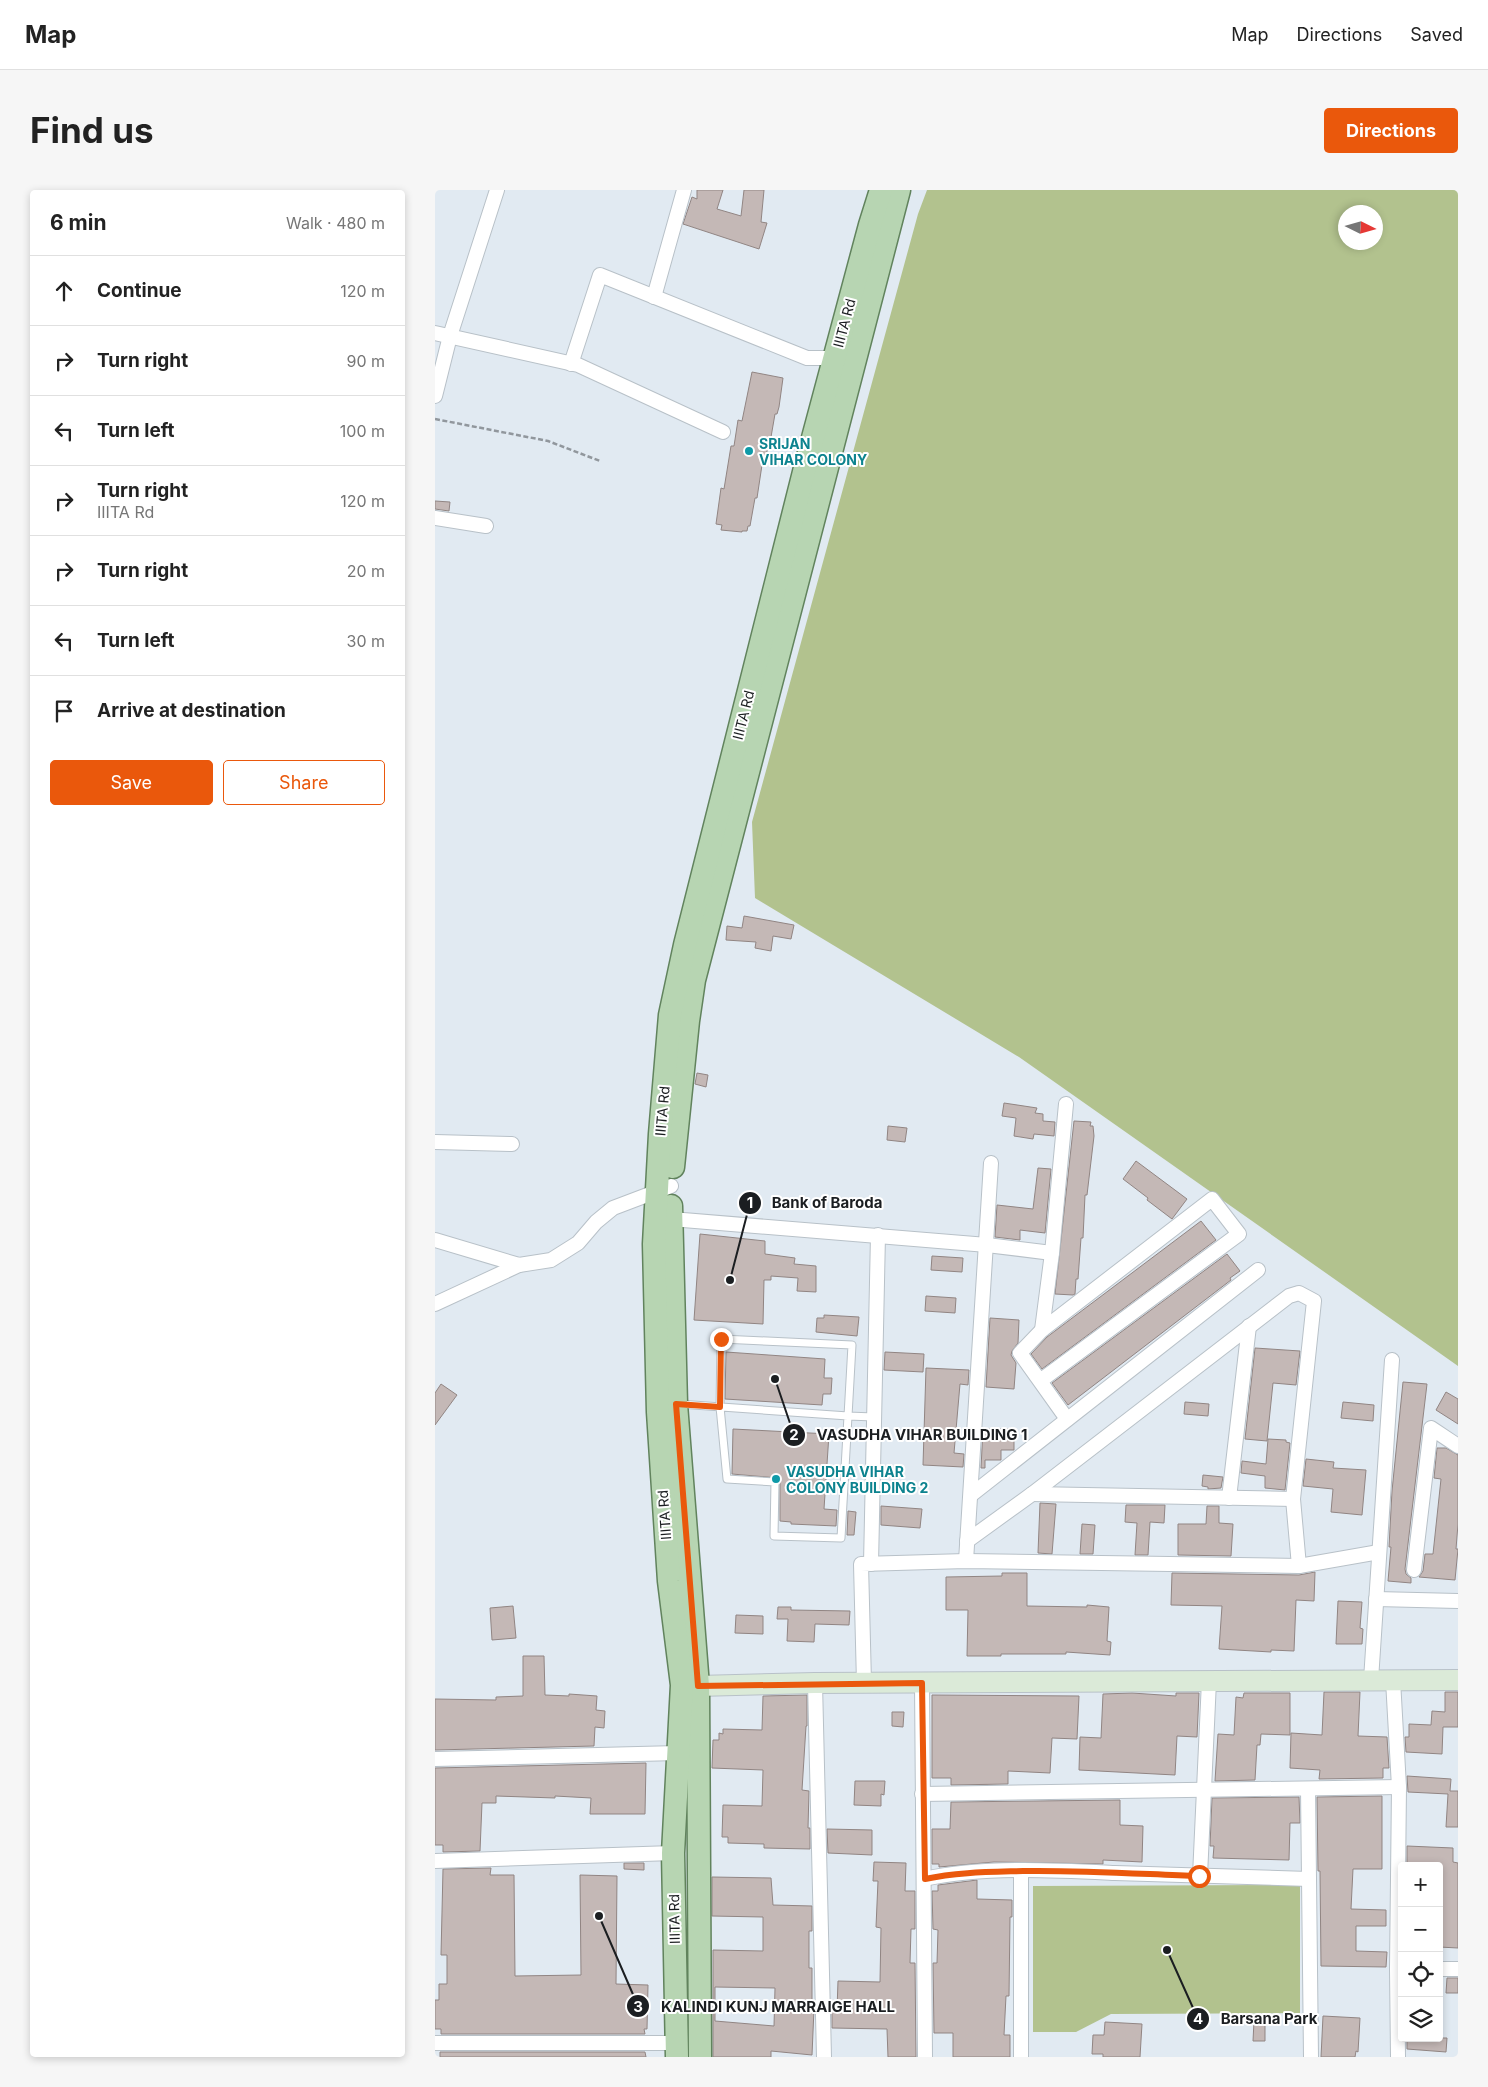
<!DOCTYPE html>
<meta charset="utf-8">
<style>
body{margin:0;font-family:Inter,sans-serif;background:#f6f6f6;color:#222}
.controls{position:absolute;right:15px;bottom:15px;display:grid;overflow:hidden;border-radius:5px;box-shadow:0 2px 8px #0003}
.controls button{width:45px;height:45px;display:grid;place-items:center;padding:0;border:0;border-bottom:1px solid #e0e0e0;background:#fff;color:#222;font:25px sans-serif}
.compass{position:absolute;left:903px;top:15px;width:45px;height:45px;border-radius:50%;background:#fff;box-shadow:0 2px 8px #0003;rotate:95deg}
.stop{position:absolute;width:15px;height:15px;margin:-11px;border:4px solid #ea580c;border-radius:50%;background:#fff}
.stop.end{background:#ea580c;border-color:#fff;box-shadow:0 1px 5px #0008}
.list{margin:0;padding:0;list-style:none}
h2{display:flex;justify-content:space-between;align-items:center;height:65px;margin:0;padding:0 20px;font-size:21px}
h2 small{font-size:16px;font-weight:400;color:#767676}
.list li{display:grid;grid-template-columns:32px 1fr auto;gap:15px;align-items:center;box-sizing:border-box;height:70px;padding:0 20px;border-top:1px solid #e0e0e0}
.list b{display:block;font-size:19px;white-space:nowrap}
.list p{margin:0;font-size:16px;white-space:nowrap;color:#767676}
.list em{font-size:16px;font-style:normal;color:#767676}
.actions{display:flex;gap:10px;padding:15px 20px}
.actions a{flex:1;padding:11px 0;border:1px solid #ea580c;border-radius:5px;text-align:center;font-size:18px;color:#ea580c}
.actions .main{background:#ea580c;color:#fff}
.icon{flex:none;width:28px;height:28px;fill:none;stroke:currentColor;stroke-width:2;stroke-linecap:round;stroke-linejoin:round}
.map{position:relative;flex:none;width:1023px;height:1867px;overflow:hidden;border-radius:5px}
header{display:flex;align-items:center;gap:30px;box-sizing:border-box;height:70px;padding:0 25px;background:#fff;border-bottom:1px solid #e0e0e0}
header strong{font-size:24px}
nav{display:flex;gap:28px;margin-inline-start:auto;font-size:18px}
.intro{display:flex;align-items:center;justify-content:space-between;box-sizing:border-box;height:120px;padding:0 30px}
h1{margin:0;font-size:35px}
.button{padding:12px 22px;border-radius:5px;background:#ea580c;color:#fff;font-size:18px;font-weight:700}
main{display:flex;gap:30px;padding:0 30px}
aside{flex:1;background:#fff;border-radius:5px;box-shadow:0 2px 8px #0003}
.map>svg:first-child{display:block}
</style>
<header>
<strong>Map</strong>
<nav><a>Map</a><a>Directions</a><a>Saved</a></nav>
</header>
<div class="intro"><h1>Find us</h1><a class="button">Directions</a></div>
<main>
<aside>
<h2>6 min<small>Walk · 480 m</small></h2>
<ul class="list">
<li><svg class="icon" aria-label="ahead" viewBox="0 0 24 24"><path d="M12 20V5M6 11l6-6 6 6"/></svg><div><b>Continue</b></div><em>120 m</em></li>
<li><svg class="icon" aria-label="right" viewBox="0 0 24 24"><path d="M7 20v-9h11M14 6l5 5-5 5"/></svg><div><b>Turn right</b></div><em>90 m</em></li>
<li><svg class="icon" aria-label="left" viewBox="0 0 24 24"><path d="M17 20v-9H6M10 6l-5 5 5 5"/></svg><div><b>Turn left</b></div><em>100 m</em></li>
<li><svg class="icon" aria-label="right" viewBox="0 0 24 24"><path d="M7 20v-9h11M14 6l5 5-5 5"/></svg><div><b>Turn right</b><p>IIITA Rd</p></div><em>120 m</em></li>
<li><svg class="icon" aria-label="right" viewBox="0 0 24 24"><path d="M7 20v-9h11M14 6l5 5-5 5"/></svg><div><b>Turn right</b></div><em>20 m</em></li>
<li><svg class="icon" aria-label="left" viewBox="0 0 24 24"><path d="M17 20v-9H6M10 6l-5 5 5 5"/></svg><div><b>Turn left</b></div><em>30 m</em></li>
<li><svg class="icon" aria-label="arrive" viewBox="0 0 24 24"><path d="M6 21V4h12l-3 4 3 4H6"/></svg><div><b>Arrive at destination</b></div></li>
</ul>
<div class="actions"><a class="main">Save</a><a>Share</a></div>
</aside>
<div class="map">
<svg width="1023" height="1867" viewBox="0 0 1023 1867">
<rect width="100%" height="100%" fill="#e1eaf2"/>
<g fill="#b2c28e" fill-rule="evenodd">
<path d="M 492,0 L 1023,0 L 1023,1176 L 584,867 L 320,708 L 317,632 L 483,24 ZM 911,22 L 941,22 L 941,52 L 911,52 Z"/>
<polygon points="865,1695 865,1823 676,1824 641,1842 598,1842 598,1696"/>
</g>
<g fill="#c4b8b6" stroke="#918583" fill-rule="evenodd">
<polygon points="262,0 288,0 282,19 306,26 309,0 329,0 326,32 332,33 324,59 248,34 257,7 262,9"/>
<polygon points="317,182 348,188 344,217 342,224 340,224 336,247 334,247 330,275 327,275 322,308 320,308 315,336 313,336 312,341 307,341 307,342 286,340 287,335 281,334 286,298 289,299 296,256 299,256 303,230 307,231"/>
<polygon points="0,311 15,312 14,321 0,319"/>
<polygon points="309,726 359,735 356,749 338,746 336,761 320,758 321,752 291,750 292,736 307,738"/>
<polygon points="262,883 273,885 271,897 260,894"/>
<polygon points="569,913 602,918 600,923 608,924 608,931 620,932 619,946 599,944 598,949 579,946 581,928 567,926"/>
<polygon points="639,931 656,932 655,936 658,936 659,946 652,1005 650,1005 648,1048 646,1048 643,1089 641,1089 640,1104 638,1105 620,1104"/>
<polygon points="453,936 472,938 470,952 452,950"/>
<polygon points="701,971 752,1009 737,1029 712,1010 713,1008 688,989"/>
<polygon points="603,978 616,979 610,1043 585,1040 585,1050 560,1047 562,1015 598,1019"/>
<polygon points="766,1031 781,1050 607,1179 596,1164 612,1147"/>
<polygon points="265,1044 330,1051 330,1064 360,1068 359,1074 381,1076 381,1102 362,1101 363,1088 336,1086 336,1090 329,1090 328,1134 259,1130"/>
<polygon points="792,1064 805,1081 795,1088 796,1090 633,1215 617,1193"/>
<polygon points="497,1066 528,1068 527,1082 496,1080"/>
<polygon points="491,1106 521,1108 520,1123 490,1121"/>
<polygon points="389,1125 424,1127 422,1146 381,1142 382,1128 389,1128"/>
<polygon points="555,1128 584,1130 583,1153 577,1161 576,1165 581,1173 579,1199 551,1197"/>
<polygon points="820,1158 865,1161 861,1195 838,1193 832,1251 810,1249"/>
<polygon points="291,1162 390,1169 389,1188 397,1188 396,1204 388,1204 387,1215 290,1209"/>
<polygon points="450,1162 489,1164 488,1182 449,1180"/>
<polygon points="491,1178 534,1180 533,1195 525,1194 519,1263 529,1264 528,1277 488,1275"/>
<polygon points="968,1192 992,1194 970,1379 971,1384 976,1388 976,1393 953,1391 956,1357 954,1357 957,1301"/>
<polygon points="6,1194 22,1205 0,1235 0,1203"/>
<polygon points="1011,1202 1023,1209 1023,1234 1001,1220"/>
<polygon points="750,1212 774,1214 773,1226 749,1224"/>
<polygon points="908,1212 939,1215 938,1231 906,1228"/>
<polygon points="298,1239 394,1244 389,1319 402,1320 401,1336 356,1334 356,1332 345,1331 345,1292 343,1288 297,1284"/>
<polygon points="548,1239 579,1239 579,1260 566,1260 566,1270 550,1270 550,1278 546,1278"/>
<polygon points="833,1249 851,1250 851,1252 855,1253 850,1300 830,1298 830,1286 806,1283 807,1271 831,1274"/>
<polygon points="1002,1258 1011,1258 1023,1265 1023,1334 1021,1359 1023,1359 1020,1390 984,1387 988,1381 990,1364 998,1364 1006,1289 999,1288"/>
<polygon points="871,1269 899,1272 898,1278 931,1280 927,1325 896,1322 898,1299 868,1296"/>
<polygon points="768,1285 788,1287 786,1298 773,1299 773,1297 767,1296"/>
<polygon points="605,1313 621,1314 617,1364 603,1363"/>
<polygon points="691,1315 730,1315 729,1333 715,1332 713,1365 700,1365 702,1333 690,1332"/>
<polygon points="446,1316 487,1319 485,1338 446,1335"/>
<polygon points="772,1316 784,1316 784,1333 798,1334 796,1366 743,1365 743,1334 771,1334"/>
<polygon points="413,1321 421,1322 419,1345 412,1345"/>
<polygon points="647,1334 660,1335 658,1364 645,1364"/>
<polygon points="880,1382 879,1411 861,1410 859,1461 836,1460 836,1462 784,1459 787,1416 736,1415 737,1383 864,1385"/>
<polygon points="567,1383 592,1383 592,1416 652,1417 652,1415 674,1417 672,1451 676,1452 675,1465 631,1462 631,1464 566,1464 566,1466 532,1466 533,1420 511,1420 511,1387 567,1386"/>
<polygon points="903,1411 927,1412 925,1438 928,1439 927,1454 901,1454"/>
<polygon points="78,1416 81,1448 57,1450 55,1418"/>
<polygon points="343,1417 356,1417 356,1420 415,1421 414,1435 380,1434 379,1452 352,1451 353,1429 342,1429"/>
<polygon points="301,1425 328,1426 328,1444 300,1443"/>
<polygon points="88,1466 109,1466 110,1505 134,1506 134,1504 162,1506 161,1520 170,1521 169,1538 160,1537 159,1556 0,1560 0,1509 61,1510 61,1507 88,1506"/>
<polygon points="889,1502 925,1502 923,1546 952,1547 954,1578 948,1578 948,1588 884,1589 885,1580 855,1578 856,1543 887,1545"/>
<polygon points="1010,1502 1023,1502 1023,1537 1008,1537 1007,1564 971,1562 970,1547 974,1547 974,1534 996,1535 997,1521 1010,1522"/>
<polygon points="697,1503 741,1506 741,1503 764,1503 762,1547 742,1546 740,1585 644,1580 645,1547 666,1548 668,1504"/>
<polygon points="809,1503 855,1503 855,1545 826,1544 825,1555 822,1555 820,1590 780,1591 783,1544 799,1545 801,1507 808,1508"/>
<polygon points="372,1505 372,1536 371,1536 367,1600 374,1601 373,1638 375,1638 375,1659 329,1658 329,1654 293,1653 293,1647 287,1647 288,1615 327,1616 328,1580 277,1578 278,1550 284,1550 284,1543 288,1544 288,1539 327,1540 328,1506"/>
<polygon points="497,1505 644,1506 642,1549 617,1548 615,1583 573,1581 573,1594 516,1595 516,1588 497,1588"/>
<polygon points="457,1522 469,1522 468,1537 457,1536"/>
<polygon points="211,1573 210,1624 155,1624 156,1608 120,1606 120,1608 61,1606 61,1613 47,1613 45,1661 8,1662 8,1655 0,1655 0,1578"/>
<polygon points="972,1586 1016,1589 1015,1601 1023,1601 1023,1637 1011,1637 1013,1604 973,1602"/>
<polygon points="420,1591 450,1591 449,1605 446,1604 446,1616 419,1615"/>
<polygon points="947,1606 947,1679 918,1679 916,1719 951,1720 951,1736 921,1736 921,1761 952,1762 951,1777 886,1776 885,1681 883,1681 882,1607"/>
<polygon points="864,1607 865,1633 855,1633 854,1670 778,1668 779,1656 775,1656 777,1608"/>
<polygon points="685,1610 685,1635 708,1636 707,1672 668,1670 668,1674 559,1672 504,1677 504,1674 497,1674 497,1639 515,1639 516,1612"/>
<polygon points="392,1639 437,1640 437,1665 393,1663"/>
<polygon points="972,1656 1018,1658 1018,1672 1023,1673 1023,1758 1004,1757 1004,1676 972,1676"/>
<polygon points="439,1672 471,1673 470,1701 480,1701 480,1739 476,1739 475,1773 480,1773 481,1867 453,1867 452,1839 397,1838 397,1820 402,1820 403,1791 445,1792 446,1738 441,1737 443,1691 438,1691"/>
<polygon points="189,1673 209,1673 209,1680 189,1679"/>
<polygon points="56,1678 55,1685 79,1685 80,1786 146,1785 145,1685 182,1686 181,1794 213,1795 212,1839 209,1839 210,1844 6,1844 6,1839 0,1839 0,1810 4,1810 4,1794 12,1794 12,1765 6,1765 8,1679"/>
<path d="M 277,1687 L 336,1688 L 338,1715 L 377,1716 L 377,1741 L 374,1741 L 374,1778 L 377,1778 L 377,1819 L 379,1819 L 377,1865 L 336,1861 L 336,1867 L 278,1867 L 278,1760 L 328,1761 L 328,1727 L 277,1726 ZM 280,1797 L 340,1798 L 339,1836 L 280,1831 Z"/>
<polygon points="542,1690 542,1709 577,1710 577,1727 575,1727 574,1806 571,1806 569,1845 575,1845 575,1867 518,1867 518,1843 499,1843 498,1773 502,1773 503,1740 498,1739 497,1701 503,1701 503,1695"/>
<polygon points="1012,1788 1023,1788 1023,1803 1011,1803"/>
<polygon points="888,1826 925,1828 923,1862 921,1861 920,1867 886,1867"/>
<polygon points="819,1831 830,1831 830,1851 818,1851"/>
<polygon points="670,1832 707,1834 705,1867 668,1867 668,1864 657,1864 658,1845 669,1845"/>
<polygon points="972,1848 1012,1848 1011,1862 972,1859"/>
<polygon points="5,1862 210,1862 211,1867 5,1867"/>
</g>
<g fill="none" stroke-linecap="round" stroke-linejoin="round">
<g stroke="#b8c1c8" stroke-width="9">
<polyline id="lane" points="244,1214 413,1226 417,1155 286,1149 285,1217 292,1289 340,1292 339,1346 406,1348 413,1226 439,1227"/>
</g>
<g stroke="#b8c1c8" stroke-width="16">
<g id="street">
<polyline points="219,107 249,0"/>
<polyline points="0,143 143,175 288,242"/>
<polyline points="136,174 165,85 372,168 399,168"/>
<polyline points="0,206 15,146 62,0"/>
<polyline points="0,328 51,336"/>
<polyline points="0,952 77,954"/>
<polyline points="236,1029 552,1055 617,1063"/>
<polyline points="0,1050 84,1075 116,1070 143,1053 161,1032 178,1018 236,996"/>
<polyline points="0,1114 84,1075"/>
<polyline points="607,1140 617,1063 631,914"/>
<polyline points="605,1191 804,1044 777,1009 607,1140 585,1163 632,1229"/>
<polyline points="597,1304 858,1309"/>
<polyline points="536,1305 823,1080"/>
<polyline points="794,1308 814,1136"/>
<polyline points="532,1351 597,1304 854,1106 864,1103 879,1111 858,1309 864,1376"/>
<polyline points="531,1371 556,973"/>
<polyline points="436,1374 443,1045"/>
<polyline points="979,1380 996,1238 1023,1256"/>
<polyline points="941,1409 1023,1411"/>
<polyline points="936,1490 957,1170"/>
<polyline points="958,1490 964,1597 962,1779 963,1867"/>
<polyline points="380,1493 389,1867"/>
<polyline points="429,1493 426,1374 531,1371 864,1376 944,1362"/>
<polyline points="487,1493 490,1867"/>
<polyline points="0,1569 243,1563"/>
<polyline points="873,1599 876,1867"/>
<polyline points="487,1604 964,1597"/>
<polyline points="0,1671 238,1663"/>
<polyline points="586,1681 586,1867"/>
<polyline points="765,1686 774,1491"/>
<path d="M 489,1689 C 549,1676 619,1680 680,1683 C 744,1685 809,1687 874,1689"/>
<polyline points="1004,1779 1023,1779"/>
<polyline points="0,1853 241,1853"/>
</g>
</g>
<g stroke="#b8c1c8" stroke-width="22">
<polyline id="secondary" points="248,1495 263,1496 380,1493 1023,1490"/>
</g>
<g stroke="#61835d" stroke-width="25">
<g id="primary">
<polyline points="238,977 253,831 259,790 464,0"/>
<polyline points="236,1016 241,1214 263,1496 265,1867"/>
<polyline points="242,1867 238,1663 247,1495 234,1391 223,1222 219,1054 225,944 235,825 250,755 371,274 435,35 446,0"/>
</g>
</g>
<polyline stroke="#91979d" stroke-width="2.5" stroke-dasharray="5 2.5" stroke-linecap="butt" points="0,229 113,251 165,271"/>
<use href="#lane" stroke="#fff" stroke-width="7"/>
<use href="#street" stroke="#fff" stroke-width="14"/>
<use href="#secondary" stroke="#dbead8" stroke-width="20"/>
<use href="#primary" stroke="#b7d5b2" stroke-width="22"/>
</g>
<g fill="none" stroke-linecap="round" stroke-linejoin="round">
<path stroke="#ea580c" stroke-width="6" d="M 286,1149 L 285,1217 L 241,1214 L 263,1496 L 487,1493 L 490,1689 C 522,1682 555,1682 588,1681 C 647,1680 706,1684 764,1686"/>
</g>
<g fill="#0f9aa8" stroke="#fff" stroke-width="2">
<circle cx="314" cy="261" r="5"/>
<circle cx="341" cy="1289" r="5"/>
</g>
<g text-anchor="middle" dominant-baseline="central" stroke-width="4" stroke-linejoin="round" paint-order="stroke">
<g font-size="14" fill="#1b1e21" stroke="#fff">
<text transform="translate(409 133) rotate(-75)">IIITA Rd</text>
<text transform="translate(308 525) rotate(-76)">IIITA Rd</text>
<text transform="translate(227 921) rotate(-85)">IIITA Rd</text>
<text transform="translate(229 1325) rotate(-94)">IIITA Rd</text>
<text transform="translate(239 1729) rotate(-91)">IIITA Rd</text>
</g>
<g font-size="14" font-weight="bold" fill="#0d838f" stroke="#fff" text-anchor="start">
<text x="324" y="253">SRIJAN<tspan x="324" dy="16">VIHAR COLONY</tspan></text>
<text x="351" y="1281">VASUDHA VIHAR<tspan x="351" dy="16">COLONY BUILDING 2</tspan></text>
</g>
</g>
<path fill="none" stroke="#1b1e21" stroke-width="2" d="M295 1090L315 1013M340 1189L359 1245M164 1726L203 1816M732 1760L763 1829"/>
<g fill="#1b1e21" stroke="#fff" stroke-width="2">
<circle cx="295" cy="1090" r="5"/>
<circle cx="340" cy="1189" r="5"/>
<circle cx="164" cy="1726" r="5"/>
<circle cx="732" cy="1760" r="5"/>
<circle cx="315" cy="1013" r="12"/>
<circle cx="359" cy="1245" r="12"/>
<circle cx="203" cy="1816" r="12"/>
<circle cx="763" cy="1829" r="12"/>
</g>
<g font-size="15" text-anchor="middle" font-weight="bold" fill="#fff">
<text x="315" y="1018">1</text>
<text x="359" y="1250">2</text>
<text x="203" y="1822">3</text>
<text x="763" y="1834">4</text>
</g>
<g font-size="15" text-anchor="middle" font-weight="bold" fill="#1b1e21" stroke="#fff" stroke-width="4" stroke-linejoin="round" paint-order="stroke">
<text x="392" y="1018">Bank of Baroda</text>
<text x="487" y="1250">VASUDHA VIHAR BUILDING 1</text>
<text x="343" y="1822">KALINDI KUNJ MARRAIGE HALL</text>
<text x="834" y="1834">Barsana Park</text>
</g>
</svg>
<div class="controls">
<button>+</button>
<button>−</button>
<button><svg class="icon" aria-label="locate" viewBox="0 0 24 24"><circle cx="12" cy="12" r="6"/><path d="M12 2v4M12 18v4M2 12h4M18 12h4"/></svg></button>
<button><svg class="icon" aria-label="layers" viewBox="0 0 24 24"><path d="M12 4l9 5-9 5-9-5zM3 14l9 5 9-5"/></svg></button>
</div>
<svg class="compass" viewBox="-18 -18 36 36"><path d="M0-13l5 13h-10z" fill="#e53935"/><path d="M0 13l5-13h-10z" fill="#767676"/></svg>
<div class="stop" style="left:764px;top:1686px"></div>
<div class="stop end" style="left:286px;top:1149px"></div>
</div>
</main>
